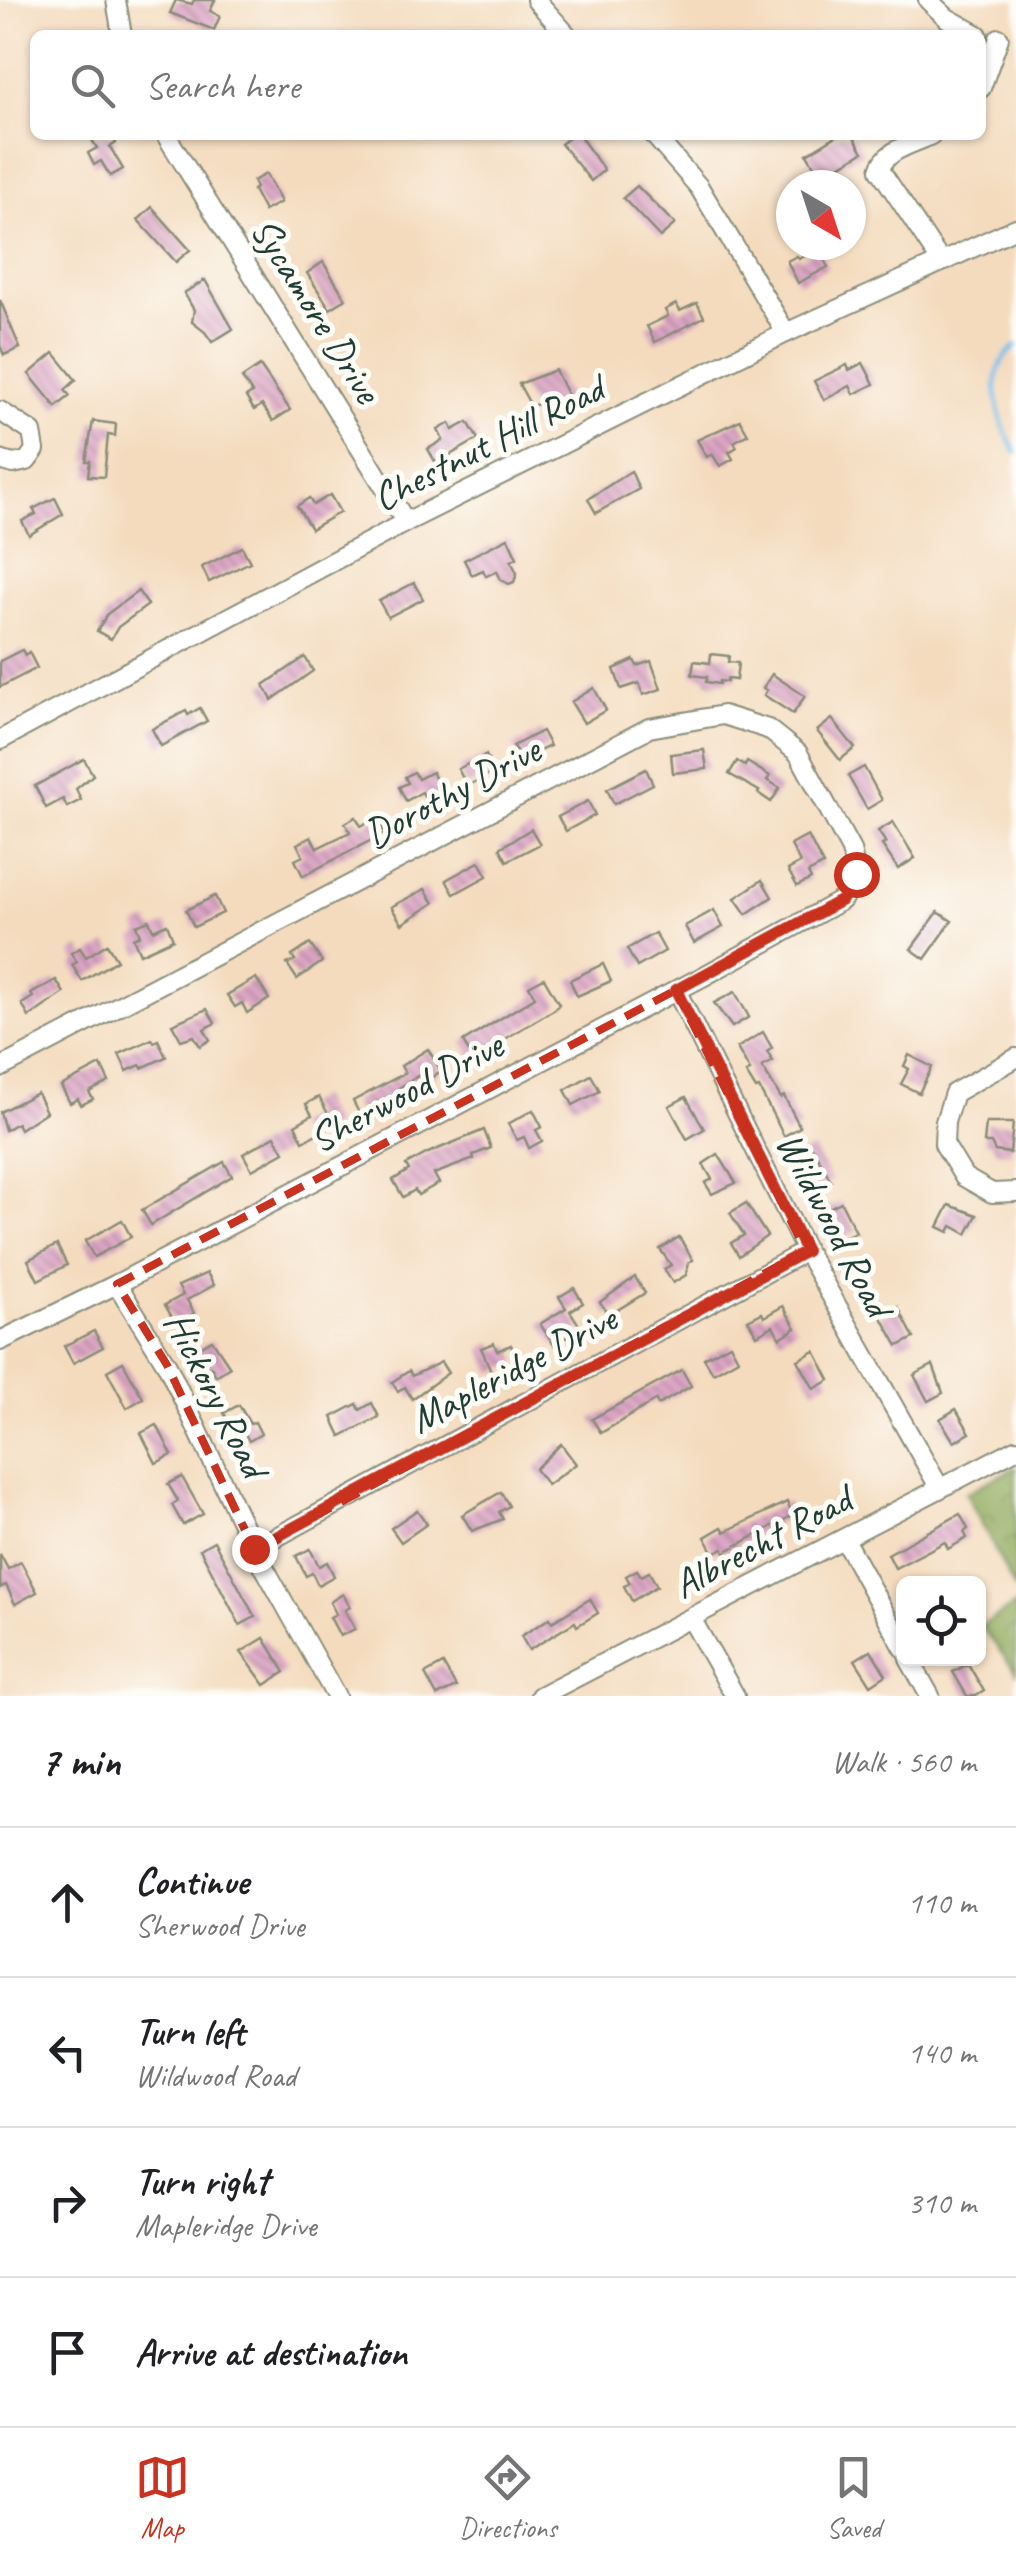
<!DOCTYPE html>
<meta charset="utf-8">
<style>
body{margin:0;font-family:Caveat,sans-serif;background:#f2f2f2;color:#202124}
.controls{position:absolute;right:30px;bottom:30px;display:grid;overflow:hidden;border-radius:15px;box-shadow:0 2px 8px #0004}
.controls button{width:90px;height:90px;display:grid;place-items:center;padding:0;border:0;border-bottom:2px solid #e0e0e0;background:#fff;color:#202124;font:50px sans-serif}
.compass{position:absolute;left:776px;top:170px;width:90px;height:90px;border-radius:50%;background:#fff;box-shadow:0 2px 8px #0004;rotate:141deg}
.stop{position:absolute;width:30px;height:30px;margin:-22px;border:8px solid #c8321e;border-radius:50%;background:#fff}
.stop.end{background:#c8321e;border-color:#fff;box-shadow:0 2px 10px #0008}
.list{margin:0;padding:0;list-style:none}
h2{display:flex;justify-content:space-between;align-items:center;height:130px;margin:0;padding:0 40px;font-size:42px}
h2 small{font-size:32px;font-weight:400;color:#757577}
.list li{display:grid;grid-template-columns:65px 1fr auto;gap:30px;align-items:center;box-sizing:border-box;height:150px;padding:0 40px;border-top:2px solid #e0e0e0}
.list b{display:block;font-size:38px;white-space:nowrap}
.list p{margin:0;font-size:32px;white-space:nowrap;color:#757577}
.list em{font-size:32px;font-style:normal;color:#757577}
.icon{flex:none;width:55px;height:55px;fill:none;stroke:currentColor;stroke-width:2;stroke-linecap:round;stroke-linejoin:round}
.map{position:relative;flex:none;width:1016px;height:1696px;overflow:hidden}
.search{position:absolute;background:#fff;box-shadow:0 2px 8px #0004;left:30px;right:30px;top:30px;height:110px;display:flex;align-items:center;gap:25px;box-sizing:border-box;padding:0 35px;border-radius:15px;color:#757577;font-size:38px}
.sheet{height:730px;background:#fff}
nav{display:flex;justify-content:space-around;align-items:center;box-sizing:border-box;height:140px;border-top:2px solid #e0e0e0;background:#fff;font-size:28px;color:#757577}
nav a{display:grid;justify-items:center;gap:5px}
nav .on{color:#c8321e}
.map>svg:first-child{display:block}
</style>
<div class="map">
<svg width="1016" height="1696" viewBox="0 0 1016 1696">
<defs>
<pattern id="forest-crowns" width="20" height="18" patternUnits="userSpaceOnUse" patternTransform="scale(2.5)"><rect width="20" height="18" fill="#90aa5c"/><path d="M2 6a3 3 0 1 1 6 0M12 15a3 3 0 1 1 6 0" fill="none" stroke="#758c4d"/></pattern>
<pattern id="building-back-hatch" width="6" height="6" patternUnits="userSpaceOnUse" patternTransform="scale(2.5)"><rect width="6" height="6" fill="#dca4c4"/><path d="M-1 5l2 2M0 0l6 6M5-1l2 2" fill="none" stroke="#b287a0"/></pattern>
</defs>
<rect width="100%" height="100%" fill="#fdfcf7"/>
<filter id="ink" filterUnits="userSpaceOnUse"><feTurbulence type="fractalNoise" baseFrequency=".01" numOctaves="2"/><feDisplacementMap in="SourceGraphic" scale="20" xChannelSelector="R" yChannelSelector="G"/><feConvolveMatrix kernelMatrix="1 2 1 2 8 2 1 2 1" color-interpolation-filters="sRGB"/></filter>
<filter id="wash" filterUnits="userSpaceOnUse"><feTurbulence type="fractalNoise" baseFrequency=".0048" numOctaves="4" result="noise"/><feDisplacementMap in="SourceGraphic" scale="40" xChannelSelector="R" yChannelSelector="G"/><feGaussianBlur stdDeviation="2.25" result="paint"/><feColorMatrix in="noise" values="0 0 0 0 0 0 0 0 0 0 0 0 0 0 0 0 0 1.4 0 .05"/><feComposite in="paint" operator="in"/></filter>
<g filter="url(#wash)">
<rect width="100%" height="100%" fill="#f4dbbe"/>
<g fill="url(#forest-crowns)" stroke="#587448" stroke-width="2.5">
<polygon points="1016,1467 1016,1591 966,1493"/>
<polygon points="1016,1605 1016,1672 981,1626"/>
</g>
<g fill="none" stroke-linecap="round" stroke-linejoin="round">
<path stroke="#74c0ee" stroke-width="4" d="M 1016,346 C 982,370 998,422 1016,453"/>
</g>
<g id="blocks">
<g fill="url(#building-back-hatch)">
<polygon points="176,0 192,4 194,0 215,0 210,11 220,16 214,30 170,13"/>
<polygon points="89,135 112,135 116,143 110,147 123,169 110,176 101,161 94,165 88,153 97,148"/>
<polygon points="572,135 579,135 604,170 591,181 561,144"/>
<polygon points="838,135 853,135 863,152 821,177 807,154"/>
<polygon points="266,174 281,202 264,211 253,190 256,188 253,181"/>
<polygon points="637,186 675,224 660,237 623,198"/>
<polygon points="152,207 190,250 176,262 138,220"/>
<polygon points="819,249 828,267 798,283 787,261 797,256 799,259"/>
<polygon points="323,262 346,299 330,309 307,273"/>
<polygon points="205,280 233,329 212,342 205,332 192,322 194,310 184,293"/>
<polygon points="0,300 20,348 4,355 0,346"/>
<polygon points="697,303 704,317 655,342 647,326 668,316 665,310 676,304 680,311"/>
<polygon points="54,353 76,380 65,390 70,396 56,407 29,374"/>
<polygon points="863,363 874,384 854,394 850,386 824,400 814,381 847,365 849,370"/>
<polygon points="260,366 290,410 273,421 262,405 254,410 246,397 252,393 242,378"/>
<polygon points="555,370 568,396 548,407 545,402 531,406 519,384"/>
<polygon points="740,420 748,434 734,442 737,447 729,452 733,459 720,466 712,454 707,457 697,440"/>
<polygon points="93,421 116,424 115,436 108,435 104,477 88,476 90,461 86,461"/>
<polygon points="468,422 478,439 436,463 428,449 443,440 438,430 450,423 453,430"/>
<polygon points="631,471 639,489 596,513 588,499"/>
<polygon points="330,495 340,512 311,529 297,506 309,498 313,505"/>
<polygon points="55,498 63,514 29,535 22,521 36,514 33,509"/>
<polygon points="508,538 517,558 511,561 517,573 514,582 509,584 501,580 497,571 486,576 483,570 472,575 464,560"/>
<polygon points="242,547 250,562 209,582 202,567"/>
<polygon points="414,583 423,599 388,617 379,601"/>
<polygon points="138,591 148,605 118,627 111,639 97,631 107,614"/>
<polygon points="22,650 25,655 29,652 37,668 0,687 0,661"/>
<polygon points="711,654 729,656 728,662 738,663 736,680 727,679 727,682 719,681 719,684 706,682 707,677 692,675 694,661 710,663"/>
<polygon points="305,657 313,671 272,700 264,685"/>
<polygon points="634,660 637,666 651,661 661,689 643,695 639,683 621,689 614,669"/>
<polygon points="772,674 805,696 793,714 764,695 767,690 763,688"/>
<polygon points="594,688 606,710 584,723 571,702"/>
<polygon points="200,708 207,721 161,746 152,729 186,711 188,715"/>
<polygon points="832,719 855,748 840,760 817,731"/>
<polygon points="542,731 550,746 520,760 513,746"/>
<polygon points="704,750 707,769 673,773 671,754"/>
<polygon points="486,755 494,772 467,786 458,769"/>
<polygon points="84,759 93,775 76,789 81,800 67,807 63,799 46,808 35,786"/>
<polygon points="737,761 745,766 747,762 770,776 767,780 780,788 771,802 758,793 759,791 729,774"/>
<polygon points="864,767 882,800 867,809 848,776"/>
<polygon points="646,769 653,784 614,804 607,789"/>
<polygon points="414,772 418,779 432,772 445,797 429,805 422,792 406,801 399,787 408,783 405,777"/>
<polygon points="588,801 595,815 566,831 558,817"/>
<polygon points="356,817 361,826 377,817 385,833 303,876 295,860 303,856 297,844 311,837 317,848 350,832 345,823"/>
<polygon points="893,822 915,858 898,869 882,845 886,843 878,831"/>
<polygon points="531,829 540,844 507,861 500,848"/>
<polygon points="808,836 823,865 808,873 811,879 797,886 788,870 800,863 791,845"/>
<polygon points="479,862 487,876 454,894 446,880"/>
<polygon points="762,880 772,897 746,914 735,898"/>
<polygon points="425,889 434,903 402,924 391,907"/>
<polygon points="215,896 223,913 194,927 186,910"/>
<polygon points="714,910 723,927 694,943 685,926"/>
<polygon points="938,912 952,921 925,959 911,949"/>
<polygon points="149,920 153,930 167,924 173,939 140,954 133,938 140,935 136,925"/>
<polygon points="655,933 665,951 637,967 627,949"/>
<polygon points="107,944 117,960 82,981 72,965 77,962 71,953 80,948 86,957"/>
<polygon points="310,944 322,962 297,979 287,964 295,960 292,956"/>
<polygon points="603,964 611,981 577,996 570,980"/>
<polygon points="256,978 269,999 247,1013 242,1003 235,1007 227,995"/>
<polygon points="544,978 559,1004 555,1009 473,1058 463,1042 535,997 529,986"/>
<polygon points="56,980 64,993 29,1017 22,1004 33,997 31,994"/>
<polygon points="735,992 749,1017 732,1027 714,1003"/>
<polygon points="207,1009 215,1023 204,1029 210,1040 200,1046 194,1036 181,1040 172,1024"/>
<polygon points="763,1032 772,1048 767,1052 773,1061 762,1067 781,1098 784,1096 800,1127 784,1136 759,1088 756,1089 746,1073 750,1071 737,1048"/>
<polygon points="152,1039 154,1042 158,1040 166,1057 142,1068 140,1065 127,1071 119,1054"/>
<polygon points="428,1049 441,1071 426,1081 421,1074 394,1091 397,1097 361,1117 353,1101 405,1073 401,1066"/>
<polygon points="909,1055 932,1067 919,1093 901,1084 909,1069 904,1066"/>
<polygon points="101,1065 109,1082 89,1092 93,1099 81,1105 78,1099 70,1103 61,1086"/>
<polygon points="591,1075 600,1091 573,1105 565,1090"/>
<polygon points="37,1093 46,1112 20,1129 17,1123 5,1130 0,1112"/>
<polygon points="319,1097 334,1125 303,1141 295,1125 312,1115 306,1104"/>
<polygon points="686,1097 704,1129 687,1139 669,1106"/>
<polygon points="533,1110 542,1127 536,1130 542,1141 529,1148 524,1137 517,1140 508,1124"/>
<polygon points="986,1123 1013,1123 1010,1153 995,1151 991,1143 984,1143"/>
<polygon points="484,1130 491,1148 473,1155 474,1159 434,1174 439,1183 418,1195 415,1190 403,1197 393,1180 409,1170 406,1165 428,1153"/>
<polygon points="275,1136 284,1152 252,1170 243,1154"/>
<polygon points="813,1148 831,1181 815,1189 798,1157"/>
<polygon points="718,1154 736,1183 712,1194 705,1183 712,1179 703,1164"/>
<polygon points="224,1162 232,1176 151,1225 142,1210"/>
<polygon points="841,1202 856,1232 840,1239 825,1210"/>
<polygon points="746,1203 767,1236 739,1256 731,1243 744,1235 730,1213"/>
<polygon points="949,1205 977,1215 967,1234 952,1226 949,1232 938,1227"/>
<polygon points="122,1220 131,1237 94,1257 85,1241"/>
<polygon points="679,1237 693,1260 689,1262 686,1275 673,1283 664,1269 671,1265 660,1249"/>
<polygon points="57,1245 67,1265 38,1280 28,1260"/>
<polygon points="207,1273 214,1285 187,1300 194,1313 176,1324 165,1305 183,1295 178,1286"/>
<polygon points="635,1277 645,1293 609,1315 600,1302"/>
<polygon points="574,1288 583,1303 570,1311 581,1328 554,1345 540,1324 566,1308 559,1297"/>
<polygon points="783,1306 796,1328 780,1338 773,1326 757,1335 748,1320 762,1313 764,1317"/>
<polygon points="898,1307 914,1338 898,1346 881,1316"/>
<polygon points="94,1331 103,1347 73,1363 64,1346"/>
<polygon points="212,1340 230,1367 216,1376 211,1367 203,1372 191,1352"/>
<polygon points="494,1343 497,1351 511,1345 518,1362 492,1373 481,1348"/>
<polygon points="730,1344 738,1359 713,1373 704,1358"/>
<polygon points="815,1351 830,1380 814,1389 798,1360"/>
<polygon points="123,1362 143,1398 127,1408 107,1371"/>
<polygon points="441,1362 448,1373 412,1399 405,1387 398,1392 392,1382 409,1371 412,1376"/>
<polygon points="933,1365 943,1393 928,1401 914,1375"/>
<polygon points="682,1370 691,1386 658,1405 656,1400 601,1433 592,1419"/>
<polygon points="372,1403 379,1417 341,1436 332,1417 357,1404 360,1410"/>
<polygon points="239,1405 250,1424 255,1422 261,1434 249,1441 243,1430 235,1434 224,1413"/>
<polygon points="956,1409 970,1433 954,1442 940,1419"/>
<polygon points="157,1425 172,1455 156,1463 141,1433"/>
<polygon points="561,1444 576,1464 547,1485 535,1469"/>
<polygon points="182,1477 203,1514 183,1525 172,1505 178,1501 168,1484"/>
<polygon points="501,1492 509,1506 499,1512 503,1519 472,1531 462,1515"/>
<polygon points="787,1502 793,1515 725,1552 723,1548 714,1553 705,1537 722,1527 725,1532"/>
<polygon points="417,1510 427,1524 401,1542 391,1528"/>
<polygon points="960,1514 968,1529 964,1532 967,1538 948,1549 945,1542 895,1568 888,1554"/>
<polygon points="214,1541 255,1617 240,1625 200,1549"/>
<polygon points="310,1549 319,1566 327,1562 334,1576 318,1585 312,1573 306,1576 296,1556"/>
<polygon points="0,1554 8,1569 21,1562 37,1592 15,1604 6,1585 0,1588"/>
<polygon points="637,1570 641,1576 649,1572 657,1586 632,1601 624,1586 630,1583 626,1576"/>
<polygon points="343,1594 350,1607 345,1610 355,1629 340,1636 330,1617 336,1614 330,1602"/>
<polygon points="590,1599 598,1613 577,1626 575,1622 529,1650 521,1636 550,1618 552,1622"/>
<polygon points="264,1638 285,1672 265,1685 241,1652"/>
<polygon points="871,1650 886,1675 871,1685 855,1660"/>
<polygon points="443,1664 456,1687 437,1696 425,1674"/>
<polygon points="968,1664 984,1691 976,1696 967,1696 953,1672"/>
</g>
</g>
</g>
<g filter="url(#ink)">
<use href="#blocks" fill-opacity="0" stroke="#8a8c79" stroke-width="2.5"/>
<g fill="none" stroke-linecap="round" stroke-linejoin="round">
<g stroke="#8a8c79" stroke-width="22">
<g id="minor">
<polyline points="116,0 122,35"/>
<polyline points="536,0 567,35"/>
<polyline points="928,0 947,18 978,35"/>
<polyline points="981,88 999,38"/>
<polyline points="166,135 406,522"/>
<polyline points="654,135 699,187 786,333"/>
<path d="M 931,135 C 914,144 885,149 880,170 L 941,262"/>
<polyline points="0,411 32,432 35,450 27,461 13,464 0,460"/>
<polyline points="0,740 406,522 786,333 1016,228"/>
<polyline points="676,990 806,1251 939,1487"/>
<polyline points="1016,1058 954,1093 945,1122 944,1144 964,1177 992,1193 1016,1192"/>
<polyline points="0,1068 649,728 723,715 768,729 798,753 851,850 856,874 842,900 704,976 117,1284 0,1341"/>
<polyline points="117,1284 167,1365 254,1549 336,1696"/>
<polyline points="844,1539 904,1648"/>
<polyline points="254,1549 806,1251"/>
<polyline points="692,1620 735,1696"/>
<polyline points="909,1659 930,1696"/>
<polyline points="540,1696 1016,1449"/>
</g>
</g>
<use href="#minor" stroke="#fff" stroke-width="18"/>
</g>
</g>
<g fill="none" stroke-linecap="round" stroke-linejoin="round" filter="url(#ink)">
<polyline stroke="#c8321e" stroke-width="12" points="254,1549 806,1251 676,990 842,900 856,874"/>
</g>
<path fill="none" stroke="#c8321e" stroke-width="8" stroke-dasharray="20 12" stroke-linejoin="round" d="M 676,990 L 806,1251 L 254,1549 L 167,1365 L 117,1284 Z"/>
<g text-anchor="middle" dominant-baseline="central" stroke-width="10" stroke-linejoin="round" paint-order="stroke">
<g font-size="40" fill="#1f3d34" stroke="#fdfcf7">
<text transform="translate(316 310) rotate(58)">Sycamore Drive</text>
<text transform="translate(488 443) rotate(-27)">Chestnut Hill Road</text>
<text transform="translate(452 792) rotate(-28)">Dorothy Drive</text>
<text transform="translate(406 1092) rotate(-28)">Sherwood Drive</text>
<text transform="translate(834 1224) rotate(62)">Wildwood Road</text>
<text transform="translate(513 1369) rotate(-28)">Mapleridge Drive</text>
<text transform="translate(216 1394) rotate(63)">Hickory Road</text>
<text transform="translate(762 1542) rotate(-28)">Albrecht Road</text>
</g>
</g>
</svg>
<div class="controls">
<button><svg class="icon" aria-label="locate" viewBox="0 0 24 24"><circle cx="12" cy="12" r="6"/><path d="M12 2v4M12 18v4M2 12h4M18 12h4"/></svg></button>
</div>
<svg class="compass" viewBox="-18 -18 36 36"><path d="M0-13l5 13h-10z" fill="#e53935"/><path d="M0 13l5-13h-10z" fill="#757577"/></svg>
<div class="stop" style="left:856px;top:874px"></div>
<div class="stop end" style="left:254px;top:1549px"></div>
<div class="search"><svg class="icon" aria-label="search" viewBox="0 0 24 24"><circle cx="10" cy="10" r="6"/><path d="M15 15l6 6"/></svg>Search here</div>
</div>
<section class="sheet">
<h2>7 min<small>Walk · 560 m</small></h2>
<ul class="list">
<li><svg class="icon" aria-label="ahead" viewBox="0 0 24 24"><path d="M12 20V5M6 11l6-6 6 6"/></svg><div><b>Continue</b><p>Sherwood Drive</p></div><em>110 m</em></li>
<li><svg class="icon" aria-label="left" viewBox="0 0 24 24"><path d="M17 20v-9H6M10 6l-5 5 5 5"/></svg><div><b>Turn left</b><p>Wildwood Road</p></div><em>140 m</em></li>
<li><svg class="icon" aria-label="right" viewBox="0 0 24 24"><path d="M7 20v-9h11M14 6l5 5-5 5"/></svg><div><b>Turn right</b><p>Mapleridge Drive</p></div><em>310 m</em></li>
<li><svg class="icon" aria-label="arrive" viewBox="0 0 24 24"><path d="M6 21V4h12l-3 4 3 4H6"/></svg><div><b>Arrive at destination</b></div></li>
</ul>
</section>
<nav>
<a class="on"><svg class="icon" aria-label="map" viewBox="0 0 24 24"><path d="M3 6l6-2 6 2 6-2v14l-6 2-6-2-6 2zM9 4v14M15 6v14"/></svg>Map</a>
<a><svg class="icon" aria-label="directions" viewBox="0 0 24 24"><path d="M12 3l9 9-9 9-9-9zM9 14v-3h6M13 9l2 2-2 2"/></svg>Directions</a>
<a><svg class="icon" aria-label="saved" viewBox="0 0 24 24"><path d="M7 4h10v16l-5-4-5 4z"/></svg>Saved</a>
</nav>
